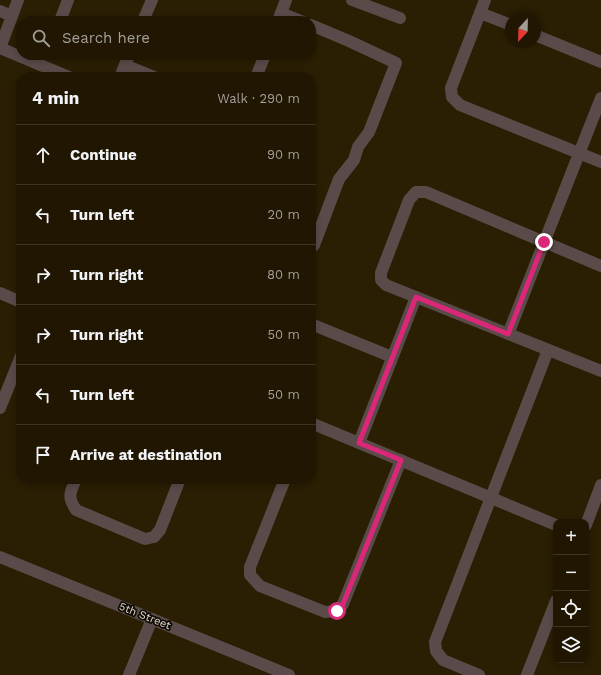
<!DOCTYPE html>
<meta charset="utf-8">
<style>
body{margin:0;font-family:"Work Sans",sans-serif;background:#281f0c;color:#f1f3f6}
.controls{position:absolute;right:12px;bottom:12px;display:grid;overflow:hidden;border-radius:8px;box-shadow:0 2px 6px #0003}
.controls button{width:36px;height:36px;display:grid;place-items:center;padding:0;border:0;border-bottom:1px solid #3d3524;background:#201602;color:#f1f3f6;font:20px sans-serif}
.compass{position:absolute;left:505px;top:12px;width:36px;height:36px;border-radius:50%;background:#201602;box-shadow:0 2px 6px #0003;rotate:202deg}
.stop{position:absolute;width:12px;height:12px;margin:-9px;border:3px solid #db2777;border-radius:50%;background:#fff}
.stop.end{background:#db2777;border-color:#fff;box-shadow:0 1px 4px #0008}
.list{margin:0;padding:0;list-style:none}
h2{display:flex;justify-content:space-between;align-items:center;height:52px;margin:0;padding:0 16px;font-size:17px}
h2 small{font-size:13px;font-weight:400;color:#a29f99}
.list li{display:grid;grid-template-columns:26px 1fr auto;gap:12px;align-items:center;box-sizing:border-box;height:60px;padding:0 16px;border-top:1px solid #3d3524}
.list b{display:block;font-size:15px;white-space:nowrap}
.list em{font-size:13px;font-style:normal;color:#a29f99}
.icon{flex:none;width:22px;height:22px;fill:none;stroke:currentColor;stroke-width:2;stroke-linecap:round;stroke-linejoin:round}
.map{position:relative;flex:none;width:601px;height:675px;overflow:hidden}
.search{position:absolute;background:#201602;box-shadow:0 2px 6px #0003;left:16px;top:16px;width:300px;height:44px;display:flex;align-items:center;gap:10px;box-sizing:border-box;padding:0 14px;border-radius:16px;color:#a29f99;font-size:15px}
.panel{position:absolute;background:#201602;box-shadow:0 2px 6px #0003;left:16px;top:72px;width:300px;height:412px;border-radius:16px}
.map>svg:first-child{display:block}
</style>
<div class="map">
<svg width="601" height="675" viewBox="0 0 601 675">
<rect width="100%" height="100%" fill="#2a1e03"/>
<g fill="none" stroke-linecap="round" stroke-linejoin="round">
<g stroke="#5a4b4a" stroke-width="12">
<polyline points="352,0 400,18"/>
<polyline points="485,0 451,88 452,97 460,105 601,162"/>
<polyline points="0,11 12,16"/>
<polyline points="281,13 301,21"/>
<polyline points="480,13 511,25"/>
<polyline points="60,21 68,0"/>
<polyline points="143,21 152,0"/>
<polyline points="278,21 286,0"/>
<polyline points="311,25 349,41 396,63 369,132 358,147 354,160 339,179 314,245 311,248"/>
<polyline points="535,35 601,62"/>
<polyline points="0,48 69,77"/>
<polyline points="0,48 18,0"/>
<polyline points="125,65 154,77"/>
<polyline points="120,77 129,55"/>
<polyline points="256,77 265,55"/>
<polyline points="601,266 426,192 416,192 409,200 381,273 381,280 386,285 601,371"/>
<polyline points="0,293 21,302"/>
<polyline points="311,324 392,357"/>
<polyline points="508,334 601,98"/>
<polyline points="0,408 21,356"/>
<polyline points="311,423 556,525"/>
<polyline points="359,443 416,297"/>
<path d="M 76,479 C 70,493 67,496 76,510 L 145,539 L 154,537 L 160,530 L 180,479"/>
<polyline points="285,479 250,567 250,575 260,586 325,612 337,611 343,604 401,460"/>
<polyline points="586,525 601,485"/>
<polyline points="0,557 289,675"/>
<polyline points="129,675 152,619"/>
<polyline points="479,675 443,660 436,651 435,642 548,350"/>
<polyline points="527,675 556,601"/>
</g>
</g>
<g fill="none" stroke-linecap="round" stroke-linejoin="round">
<polyline stroke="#db2777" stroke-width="5" points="337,611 343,604 401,460 359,443 416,297 508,334 544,242"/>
</g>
<g text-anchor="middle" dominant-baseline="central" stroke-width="3.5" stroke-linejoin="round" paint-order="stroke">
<g font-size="11" fill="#e1daca" stroke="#0e0902">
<text transform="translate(145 616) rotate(22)">5th Street</text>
</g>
</g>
</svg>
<div class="controls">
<button>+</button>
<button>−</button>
<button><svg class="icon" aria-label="locate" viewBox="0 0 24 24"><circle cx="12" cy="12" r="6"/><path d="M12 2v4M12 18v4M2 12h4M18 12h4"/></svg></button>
<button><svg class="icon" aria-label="layers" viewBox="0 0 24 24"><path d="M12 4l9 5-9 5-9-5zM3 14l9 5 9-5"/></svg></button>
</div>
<svg class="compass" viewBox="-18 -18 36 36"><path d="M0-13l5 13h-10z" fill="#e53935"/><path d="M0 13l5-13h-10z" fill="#a29f99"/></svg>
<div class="stop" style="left:337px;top:611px"></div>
<div class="stop end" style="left:544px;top:242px"></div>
<div class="search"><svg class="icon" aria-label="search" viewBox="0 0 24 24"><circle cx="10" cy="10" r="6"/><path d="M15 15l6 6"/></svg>Search here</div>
<section class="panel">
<h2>4 min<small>Walk · 290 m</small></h2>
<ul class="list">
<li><svg class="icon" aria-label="ahead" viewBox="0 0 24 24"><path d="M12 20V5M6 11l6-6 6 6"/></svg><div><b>Continue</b></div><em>90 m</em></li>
<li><svg class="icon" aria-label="left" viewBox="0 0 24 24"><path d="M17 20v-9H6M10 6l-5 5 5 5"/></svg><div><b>Turn left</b></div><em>20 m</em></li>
<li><svg class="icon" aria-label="right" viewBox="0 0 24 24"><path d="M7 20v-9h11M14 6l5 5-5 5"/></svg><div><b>Turn right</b></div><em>80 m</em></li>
<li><svg class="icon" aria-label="right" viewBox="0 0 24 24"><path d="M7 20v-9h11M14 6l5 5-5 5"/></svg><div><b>Turn right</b></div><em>50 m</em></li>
<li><svg class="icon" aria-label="left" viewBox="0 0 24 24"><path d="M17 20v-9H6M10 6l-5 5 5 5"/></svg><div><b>Turn left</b></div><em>50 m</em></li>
<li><svg class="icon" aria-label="arrive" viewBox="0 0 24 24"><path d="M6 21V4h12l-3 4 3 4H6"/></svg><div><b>Arrive at destination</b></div></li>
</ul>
</section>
</div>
